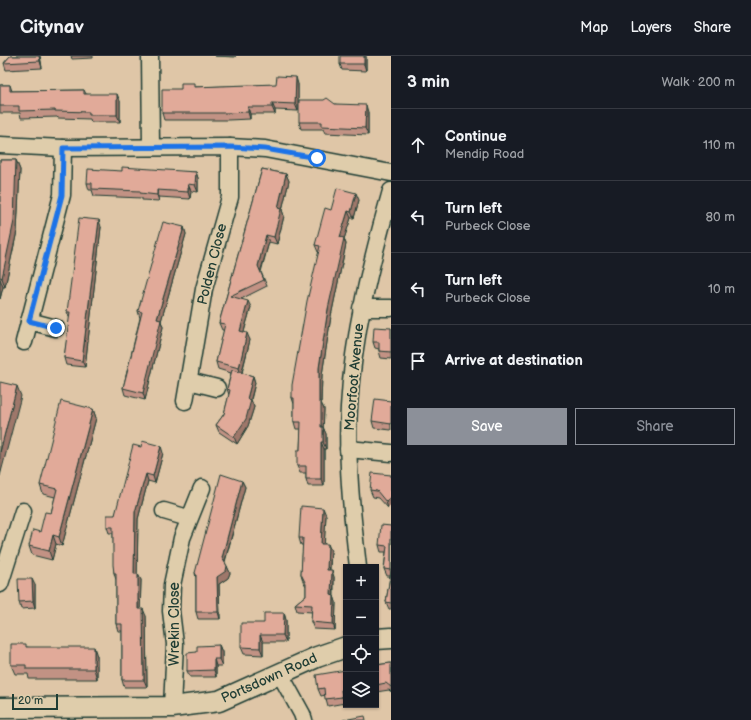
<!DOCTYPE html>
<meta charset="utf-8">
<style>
body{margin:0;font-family:"Balsamiq Sans",sans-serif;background:#20242c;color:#f1f3f6}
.controls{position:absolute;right:12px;bottom:12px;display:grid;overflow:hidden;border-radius:0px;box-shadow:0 1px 3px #0004}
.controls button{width:36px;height:36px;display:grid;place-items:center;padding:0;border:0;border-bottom:1px solid #363941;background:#171b24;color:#f1f3f6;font:20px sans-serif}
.scale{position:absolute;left:12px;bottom:10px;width:46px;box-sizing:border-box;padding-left:4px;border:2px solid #1f3d34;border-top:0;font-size:11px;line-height:14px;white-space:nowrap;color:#1f3d34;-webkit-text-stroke:3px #dfcdab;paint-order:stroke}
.stop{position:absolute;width:12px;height:12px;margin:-9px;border:3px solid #1a73e8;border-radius:50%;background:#fff}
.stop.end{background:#1a73e8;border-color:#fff;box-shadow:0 1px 4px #0008}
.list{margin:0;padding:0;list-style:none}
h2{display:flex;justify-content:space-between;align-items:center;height:52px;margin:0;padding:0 16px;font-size:17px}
h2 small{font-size:13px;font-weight:400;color:#9ea1a6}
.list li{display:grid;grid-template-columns:26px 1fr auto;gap:12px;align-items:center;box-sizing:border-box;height:72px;padding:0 16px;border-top:1px solid #363941}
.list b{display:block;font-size:15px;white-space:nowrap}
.list p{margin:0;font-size:13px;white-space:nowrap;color:#9ea1a6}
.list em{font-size:13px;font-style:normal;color:#9ea1a6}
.actions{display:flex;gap:8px;padding:12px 16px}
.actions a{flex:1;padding:9px 0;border:1px solid #8c9099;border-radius:0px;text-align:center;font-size:14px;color:#8c9099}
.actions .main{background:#8c9099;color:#fff}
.icon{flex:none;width:22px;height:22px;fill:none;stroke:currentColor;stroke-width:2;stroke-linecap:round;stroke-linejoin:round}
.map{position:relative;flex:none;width:391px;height:664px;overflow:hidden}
header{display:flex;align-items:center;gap:24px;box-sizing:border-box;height:56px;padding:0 20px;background:#171b24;border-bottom:1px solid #363941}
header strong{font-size:19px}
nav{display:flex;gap:22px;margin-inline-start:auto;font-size:14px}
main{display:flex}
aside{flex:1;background:#171b24}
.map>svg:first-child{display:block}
</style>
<header>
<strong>Citynav</strong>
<nav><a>Map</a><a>Layers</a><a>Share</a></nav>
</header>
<main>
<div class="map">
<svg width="391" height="664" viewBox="0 0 391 664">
<rect width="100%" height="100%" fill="#dfc6a7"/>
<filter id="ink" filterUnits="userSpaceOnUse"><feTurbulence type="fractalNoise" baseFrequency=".025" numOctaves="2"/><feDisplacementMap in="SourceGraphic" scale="8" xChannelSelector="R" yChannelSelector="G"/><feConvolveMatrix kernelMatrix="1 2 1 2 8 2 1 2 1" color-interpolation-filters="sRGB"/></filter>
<g filter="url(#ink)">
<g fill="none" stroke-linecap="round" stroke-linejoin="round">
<g stroke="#1f3d34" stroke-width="19">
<g id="minor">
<polyline points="150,0 151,90"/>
<polyline points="0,89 63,92 230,91 265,93 391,117"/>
<polyline points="361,252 391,252"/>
<polyline points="29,265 56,272"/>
<polyline points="24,286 62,139 63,92"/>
<polyline points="189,325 217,332"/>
<polyline points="185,345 204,233 230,141 230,91"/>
<polyline points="348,393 391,397"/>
<polyline points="164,455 188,462"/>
<path d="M 358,511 C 352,458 346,404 349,351 C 353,277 371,206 391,135"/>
<polyline points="0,528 23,455"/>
<polyline points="280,618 302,658 304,664"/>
<polyline points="172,651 175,588 171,555 172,529 182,482 202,432"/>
</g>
</g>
<g stroke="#1f3d34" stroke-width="23">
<g id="tertiary">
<polyline points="376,583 391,582"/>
<polyline points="0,652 172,651 219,645 317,601 346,591"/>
</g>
</g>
<use href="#minor" stroke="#dfcdab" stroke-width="16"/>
<use href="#tertiary" stroke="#dfcdab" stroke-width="20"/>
</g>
<g fill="#c29284" stroke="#1f3d34">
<polygon points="10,0 40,0 42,12 6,14 4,7"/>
<polygon points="71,0 93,0 93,2 72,3"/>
<polygon points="215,0 236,0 235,1"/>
<polygon points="366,0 366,15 342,14 340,8"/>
<polygon points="298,28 298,55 275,54 275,58 250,58 250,63 228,64 164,64 162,57 181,33 195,31"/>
<polygon points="0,29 10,29 12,35 84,34 86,38 120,45 120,66 91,66 90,63 58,62 57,61 21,62 20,57 0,57"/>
<polygon points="335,48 368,56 368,79 325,77 323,73 301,73 299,66"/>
<polygon points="0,104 16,104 20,114 17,175 5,231 3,231 0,243"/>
<polygon points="262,113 286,118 289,125 282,154 284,160 277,188 269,186 261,216 267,230 241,243 251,251 244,276 250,284 242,317 253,320 255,327 251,344 254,351 248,370 237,388 219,376 216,369 224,358 229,339 227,333 231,317 218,313 216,306 224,274 222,274 219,267"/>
<polygon points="122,115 196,116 198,122 198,136 191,135 190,143 159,141 159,145 142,144 142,142 94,140 92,134 89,134 87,127"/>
<polygon points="359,144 354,162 351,162 344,183 346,188 331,260 322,319 321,347 324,353 323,371 326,378 326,393 324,393 324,430 308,430 306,423 306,417 300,417 297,410 300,394 301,373 296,373 294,366 294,348 292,342 319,196 318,196 315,189 331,154"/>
<polygon points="101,171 85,311 66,309 64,302 70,262 67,256"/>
<polygon points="184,171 186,178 161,265 163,271 145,344 125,339 123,332 140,262 138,255"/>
<polygon points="391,272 391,303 381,302 379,295 379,293 375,292 373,286"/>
<polygon points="391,345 391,374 374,372 372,365"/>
<polygon points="93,353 96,362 62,490 56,488 52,504 32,499 29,490 40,476 51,457 55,441 43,438 40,429"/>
<polygon points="141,391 163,397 155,427 148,425 138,463 137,518 141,524 140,553 146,560 147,631 124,631 122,624 122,575 118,575 116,568 116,524 114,517 113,477 109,477 107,471 115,459"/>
<polygon points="391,419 391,449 388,452 379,442 373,441 370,434"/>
<polygon points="242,425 245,431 225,506 230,517 228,522 219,528 220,563 198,563 196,556 196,522 195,517"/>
<polygon points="326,459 324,488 331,495 330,514 334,521 334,540 336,546 335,574 314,573 311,566 312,556 297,555 295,548 306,539 306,530 303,525 301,518 303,489 301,489 299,482"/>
<polygon points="391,470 391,553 389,553 386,546 390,520 387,520 384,513 386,496 381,496 379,489"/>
<polygon points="35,529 35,552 21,553 19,546"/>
<polygon points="284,557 286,564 286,586 263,586 263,599 244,598 241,591 264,567"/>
<polygon points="219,589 222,596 222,610 216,610 216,621 190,621 187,615 197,596"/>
<polygon points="26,591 97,600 97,623 29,623 28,618 15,618 11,609"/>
<polygon points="391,607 391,636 389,634 376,636 376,609"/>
<polygon points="346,614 346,640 344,641 345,647 328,650 325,639 321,640 318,633"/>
</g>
<g fill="#9e776b" stroke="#1f3d34">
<polygon points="39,0 40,0 42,12 40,5"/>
<polygon points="364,0 366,0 366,15 364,8"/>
<polygon points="296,21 298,28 298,55 295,48"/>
<polygon points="117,38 120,45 120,66 117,59"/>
<polygon points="272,47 275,54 275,58 272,51"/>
<polygon points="366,49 368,56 368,79 365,72"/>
<polygon points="248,51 250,58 250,63 248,56"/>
<polygon points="16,104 20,114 17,175 5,231 2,222"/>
<polygon points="196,116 198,122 198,136 195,129"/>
<polygon points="286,118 289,125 282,154 284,160 277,188 274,181 278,152"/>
<polygon points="188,128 191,135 190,143 188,136"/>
<polygon points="157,134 159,141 159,145 157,139"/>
<polygon points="356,137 359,144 354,162 351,156"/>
<polygon points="348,155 351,162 344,183 346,188 331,260 322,319 321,347 324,353 323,378 321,371 319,346 319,312 328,253 340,181"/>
<polygon points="99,164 101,171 85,311 82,305"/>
<polygon points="184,171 186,178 161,265 163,271 145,344 143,337 157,263"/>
<polygon points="266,179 269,186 260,217 258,210"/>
<polygon points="0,223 3,231 0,243"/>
<polygon points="248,245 251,251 242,282 240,275"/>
<polygon points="247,277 250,284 241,319 239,312"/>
<polygon points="253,320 255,327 249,350 247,343"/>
<polygon points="17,330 21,340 0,420 0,396"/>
<polygon points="251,344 254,351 248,370 237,388 234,381"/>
<polygon points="93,353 96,362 62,490 59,481"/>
<polygon points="323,371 326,378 326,393 323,386"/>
<polygon points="321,386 324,393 324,430 321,423"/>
<polygon points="161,390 163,397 155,427 153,420"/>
<polygon points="146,418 148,425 138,463 137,524 134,518 135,456"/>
<polygon points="242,425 245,431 224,508 222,502"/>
<polygon points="391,440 391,449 388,452 386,446"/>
<polygon points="323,452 326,459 324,494 321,488"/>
<polygon points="53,479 56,488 52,504 49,495"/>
<polygon points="328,488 331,495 329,520 327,514"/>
<polygon points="227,510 230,517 228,522 219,528 220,563 218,556 217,521"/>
<polygon points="332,514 334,521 333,546 331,539"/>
<polygon points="138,518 141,524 140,560 138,553"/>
<polygon points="32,523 35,529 35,552 33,545"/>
<polygon points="334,540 336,546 335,574 333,568"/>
<polygon points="143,553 146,560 147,631 144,624"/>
<polygon points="284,557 286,564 286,586 283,579"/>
<polygon points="260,579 263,586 263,599 260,592"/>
<polygon points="219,589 222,596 222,610 219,603"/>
<polygon points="94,591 97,600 97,623 94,613"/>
<polygon points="214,603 216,610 216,621 214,614"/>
<polygon points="341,634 344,641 345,647 342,641"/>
</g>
<g fill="#e1aa99" stroke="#1f3d34">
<polygon points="10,0 39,0 40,5 4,7"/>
<rect x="340" y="0" width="24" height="8"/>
<polygon points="277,20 296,21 295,48 272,47 272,51 248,51 248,56 225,57 162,57 162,33 181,33 181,27 194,27 194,31 276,28"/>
<polygon points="0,29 10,29 10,35 84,34 84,38 117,38 117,59 89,59 89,56 55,55 55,54 19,55 19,50 0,50"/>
<polygon points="327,42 335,48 366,49 365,72 322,70 322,66 299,66 299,44 324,44"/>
<polygon points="0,104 16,104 14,165 2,222 0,221"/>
<polygon points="122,111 196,116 195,129 188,128 188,136 157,134 157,139 140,137 140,135 92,133 92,127 87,127 88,113 122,115"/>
<polygon points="262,113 286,118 278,152 281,153 274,181 266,179 258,210 264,224 230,240 248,245 240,275 247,277 239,312 216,306 225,268 219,267"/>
<polygon points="337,132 356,137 351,156 348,155 340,181 344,182 328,253 319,312 319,346 321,346 321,371 323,371 323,386 321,386 321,423 306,423 306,410 297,410 297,394 300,394 301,366 294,366 294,342 292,342 292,329 307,245 320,190 315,189 325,152 331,154"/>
<polygon points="79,162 99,164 82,305 64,302 70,256 67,256"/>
<polygon points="163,166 184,171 157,263 161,264 143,337 123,332 142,256 138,255"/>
<polygon points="374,271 391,272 391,296 379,295 379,286 373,286"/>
<polygon points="232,314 253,320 247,343 251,344 246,363 234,381 216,369 224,358 230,334 227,333"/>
<polygon points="0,326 17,330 0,396"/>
<polygon points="375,343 391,345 391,368 372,365"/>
<polygon points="61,345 93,353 59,481 53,479 49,495 29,490 33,474 40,476 45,456 51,457 57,433 40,429"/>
<polygon points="142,385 161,390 153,420 146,418 135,456 134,518 138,518 138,553 143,553 144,624 122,624 122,568 116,568 116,517 114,517 113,509 113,471 107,471 107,459 115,459 133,389 141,391"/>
<polygon points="372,417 391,419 391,440 386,446 377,435 370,434"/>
<polygon points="221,418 242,425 222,502 227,510 226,515 217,521 218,556 196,556 196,518 195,517"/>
<polygon points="301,450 323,452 321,488 328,488 327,514 332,514 331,539 334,540 333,568 311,566 312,549 295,548 306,539 306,528 301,518 303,482 299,482"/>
<polygon points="381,469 391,470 391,514 384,513 387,490 379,489"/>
<polygon points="391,515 391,547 386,546"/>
<polygon points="18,523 32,523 33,545 19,546"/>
<polygon points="264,557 284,557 283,579 260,579 260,592 241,591 241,567 264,567"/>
<polygon points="11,588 26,588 26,591 94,591 94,613 26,613 26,609 11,609"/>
<polygon points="219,589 219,603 214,603 214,614 187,615 187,597 197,596 197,590"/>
<polygon points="391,607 391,631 386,627 376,629 376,609"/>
<polygon points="346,614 346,633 341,634 342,641 325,643 324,632 318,633 316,619"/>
<polygon points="365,660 366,664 343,664"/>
</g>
</g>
<g fill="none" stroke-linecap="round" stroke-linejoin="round" filter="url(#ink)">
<polyline stroke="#1a73e8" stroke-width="5" points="56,272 29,265 62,139 63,92 230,91 265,93 317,102"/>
</g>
<g text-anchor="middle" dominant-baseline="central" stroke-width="3.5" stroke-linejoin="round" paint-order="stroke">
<g font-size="14" fill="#1f3d34" stroke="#dfcdab">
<text transform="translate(212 208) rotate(-76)">Polden Close</text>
<text transform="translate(354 321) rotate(-85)">Moorfoot Avenue</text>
<text transform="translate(174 568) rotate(-90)">Wrekin Close</text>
<text transform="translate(269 622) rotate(-24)">Portsdown Road</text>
</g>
</g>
</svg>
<div class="controls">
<button>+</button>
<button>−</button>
<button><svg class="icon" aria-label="locate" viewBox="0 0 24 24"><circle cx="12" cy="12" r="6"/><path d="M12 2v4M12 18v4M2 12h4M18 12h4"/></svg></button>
<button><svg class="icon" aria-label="layers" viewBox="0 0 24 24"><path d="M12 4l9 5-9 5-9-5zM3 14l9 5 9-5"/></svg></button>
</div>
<div class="scale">20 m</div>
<div class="stop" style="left:317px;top:102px"></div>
<div class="stop end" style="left:56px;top:272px"></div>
</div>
<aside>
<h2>3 min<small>Walk · 200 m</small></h2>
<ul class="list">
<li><svg class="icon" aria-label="ahead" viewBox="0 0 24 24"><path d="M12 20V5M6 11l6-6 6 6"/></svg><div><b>Continue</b><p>Mendip Road</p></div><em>110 m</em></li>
<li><svg class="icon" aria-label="left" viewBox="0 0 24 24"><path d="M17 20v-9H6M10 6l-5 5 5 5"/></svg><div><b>Turn left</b><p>Purbeck Close</p></div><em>80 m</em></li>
<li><svg class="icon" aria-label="left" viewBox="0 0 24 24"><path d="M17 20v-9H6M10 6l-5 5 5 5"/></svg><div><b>Turn left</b><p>Purbeck Close</p></div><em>10 m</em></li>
<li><svg class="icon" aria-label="arrive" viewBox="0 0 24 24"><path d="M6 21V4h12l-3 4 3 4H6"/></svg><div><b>Arrive at destination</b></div></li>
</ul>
<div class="actions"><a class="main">Save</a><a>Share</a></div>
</aside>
</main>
